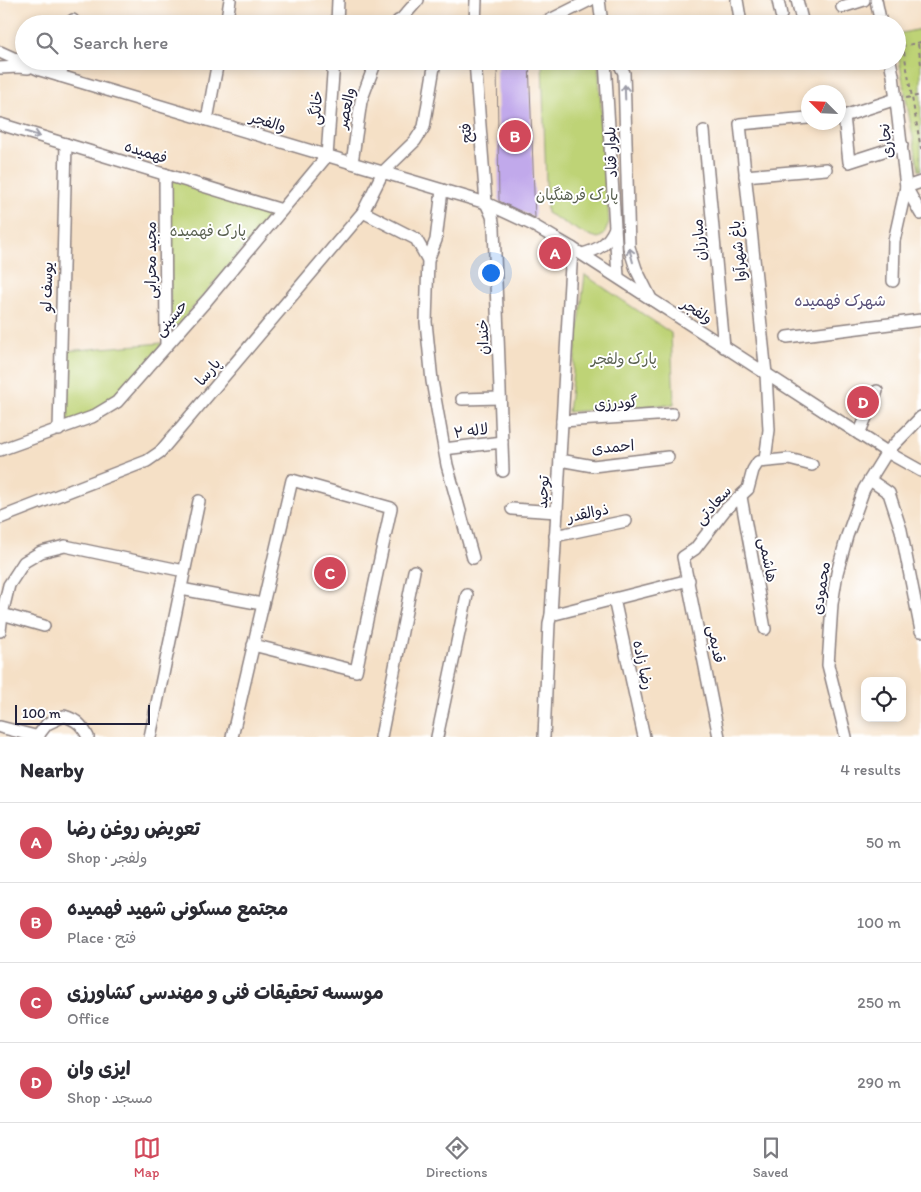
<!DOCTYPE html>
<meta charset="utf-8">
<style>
body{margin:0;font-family:Itim,"Playpen Sans Arabic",sans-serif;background:#f2f2f3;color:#2b2b33}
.controls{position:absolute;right:15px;bottom:15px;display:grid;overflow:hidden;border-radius:10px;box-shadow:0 2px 8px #0003}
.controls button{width:45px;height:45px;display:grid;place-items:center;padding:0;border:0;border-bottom:1px solid #e1e1e2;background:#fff;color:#2b2b33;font:25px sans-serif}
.compass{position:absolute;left:801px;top:85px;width:45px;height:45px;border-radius:50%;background:#fff;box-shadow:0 2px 8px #0003;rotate:294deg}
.scale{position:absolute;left:15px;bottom:12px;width:135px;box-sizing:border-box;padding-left:5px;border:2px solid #22223b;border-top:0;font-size:14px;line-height:18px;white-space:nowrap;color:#22223b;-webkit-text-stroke:4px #fff;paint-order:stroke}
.you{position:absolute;left:490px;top:272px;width:18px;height:18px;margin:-12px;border:4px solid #fff;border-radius:50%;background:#1a73e8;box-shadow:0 0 0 8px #1a73e833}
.badge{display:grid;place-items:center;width:32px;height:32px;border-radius:50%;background:#d1495b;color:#fff;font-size:16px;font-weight:700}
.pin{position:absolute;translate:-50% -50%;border:2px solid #fff;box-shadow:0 1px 5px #0006}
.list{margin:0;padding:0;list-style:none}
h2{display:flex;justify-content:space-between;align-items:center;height:65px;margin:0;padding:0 20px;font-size:21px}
h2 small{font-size:16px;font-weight:400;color:#7c7c81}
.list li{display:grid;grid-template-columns:32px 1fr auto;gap:15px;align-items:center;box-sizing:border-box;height:80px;padding:0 20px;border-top:1px solid #e1e1e2}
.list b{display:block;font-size:19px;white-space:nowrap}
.list p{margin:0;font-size:16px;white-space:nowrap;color:#7c7c81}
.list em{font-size:16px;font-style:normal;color:#7c7c81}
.icon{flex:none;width:28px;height:28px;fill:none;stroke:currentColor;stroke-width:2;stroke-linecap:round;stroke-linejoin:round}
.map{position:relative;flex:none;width:921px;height:737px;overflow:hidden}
.search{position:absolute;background:#fff;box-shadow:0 2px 8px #0003;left:15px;right:15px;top:15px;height:55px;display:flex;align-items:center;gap:12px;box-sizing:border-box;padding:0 18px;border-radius:28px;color:#7c7c81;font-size:19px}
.sheet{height:385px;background:#fff}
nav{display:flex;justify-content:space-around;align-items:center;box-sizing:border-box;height:70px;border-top:1px solid #e1e1e2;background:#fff;font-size:14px;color:#7c7c81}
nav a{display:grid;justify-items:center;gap:2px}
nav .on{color:#d1495b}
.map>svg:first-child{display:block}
</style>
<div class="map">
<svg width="921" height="737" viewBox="0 0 921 737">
<rect width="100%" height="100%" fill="#fff"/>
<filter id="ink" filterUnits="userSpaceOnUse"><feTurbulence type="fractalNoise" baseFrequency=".02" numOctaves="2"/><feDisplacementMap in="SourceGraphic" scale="10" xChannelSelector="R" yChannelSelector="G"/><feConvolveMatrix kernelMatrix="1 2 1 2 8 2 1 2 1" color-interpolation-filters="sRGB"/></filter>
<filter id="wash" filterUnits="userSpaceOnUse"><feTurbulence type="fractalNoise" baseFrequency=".0096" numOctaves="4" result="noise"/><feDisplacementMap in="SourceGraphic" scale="20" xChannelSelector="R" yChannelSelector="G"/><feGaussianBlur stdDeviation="1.12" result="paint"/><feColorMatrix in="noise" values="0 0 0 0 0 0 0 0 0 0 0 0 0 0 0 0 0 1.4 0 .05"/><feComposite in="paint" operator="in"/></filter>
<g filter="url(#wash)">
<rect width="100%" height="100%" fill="#f5e0c6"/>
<g fill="#bed376" stroke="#707a58">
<polygon points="921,29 921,170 919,171 897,49 897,34"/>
<polygon points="542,61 598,61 609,222 604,235 598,238 583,233 547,213"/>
<polygon points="170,178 273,212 170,335"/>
<polygon points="585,275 671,333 674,404 568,412"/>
<polygon points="163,343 116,400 91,415 62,425 64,351"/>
</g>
<g id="blocks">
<polygon fill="#c1a9eb" points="506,61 529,61 535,218 499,201 497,65"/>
</g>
</g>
<g filter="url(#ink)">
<use href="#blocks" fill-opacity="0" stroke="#8c8180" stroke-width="1"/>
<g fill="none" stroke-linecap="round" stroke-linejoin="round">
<g stroke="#8c8180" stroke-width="14">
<g id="minor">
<polyline points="599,0 602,24"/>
<polyline points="737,0 741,24"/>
<polyline points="778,0 781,15"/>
<polyline points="797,0 803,24"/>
<polyline points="876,0 881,24"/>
<polyline points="842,7 864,0"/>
<polyline points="398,21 412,24"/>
<polyline points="72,24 73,20"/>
<polyline points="226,24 230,0"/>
<polyline points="337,24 338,0"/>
<polyline points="397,24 418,0"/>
<polyline points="475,24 476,0"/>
<polyline points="542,24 590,0"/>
<polyline points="0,52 40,70 486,203 531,224 572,248 887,452 921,471"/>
<polyline points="475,61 486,203 492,216 494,228 503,471"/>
<polyline points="605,61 618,277"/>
<polyline points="618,61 624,73 629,247 636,269 650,297"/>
<polyline points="890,61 893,75 906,187 894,241 893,281"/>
<polyline points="0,68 18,67 28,68"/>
<polyline points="60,76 64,61"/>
<polyline points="896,99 844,116 849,162 902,145"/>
<polyline points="207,120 218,61"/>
<polyline points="0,124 282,210"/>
<polyline points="704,131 724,347"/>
<polyline points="352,163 361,101 376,61"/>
<polyline points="165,174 166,346"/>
<polyline points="745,176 826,169"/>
<polyline points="906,187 921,214"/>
<polyline points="906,187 921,182"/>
<polyline points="363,212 416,239 428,260 426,322 432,381 447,465 473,558"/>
<path d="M 582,254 C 598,250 608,244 615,228"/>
<polyline points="428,260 436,240 442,190"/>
<polyline points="787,337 921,320"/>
<polyline points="462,399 500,398"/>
<polyline points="562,421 672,414"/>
<polyline points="59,430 66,144"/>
<polyline points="859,434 877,391"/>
<polyline points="444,449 502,442"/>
<polyline points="0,450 92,417 117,402 207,300 327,156 334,61"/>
<polyline points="560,460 593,466 668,457"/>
<polyline points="765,460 769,430 766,374 740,124 808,118"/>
<polyline points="870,480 889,493 901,530 921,631"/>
<polyline points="741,497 765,629"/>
<polyline points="512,509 557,512"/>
<polyline points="0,518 147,461 160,452 363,212 383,172 415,141 424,127 435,61"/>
<polyline points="555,536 626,521"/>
<polyline points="181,589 262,604"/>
<polyline points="614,599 644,737"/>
<polyline points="551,615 689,580"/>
<polyline points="44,626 2,614 9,585 24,562 41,552 65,546 184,571"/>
<polyline points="0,631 2,614"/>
<polyline points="0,727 39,737"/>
<path d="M 37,737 L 47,724 L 64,716 C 77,720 82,725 88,737"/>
<polyline points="150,737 199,501"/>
<polyline points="232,737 292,480 391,508 356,671 253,645"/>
<polyline points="381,737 414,571"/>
<polyline points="437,737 467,595"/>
<polyline points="544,737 549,623 551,615 572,248"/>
<polyline points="719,737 683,557 695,549 725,510 748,489 753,470 758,462 789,459 812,465"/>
<polyline points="846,737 828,665 832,604 837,573 847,536 864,489 887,452 921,417"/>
</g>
</g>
<g stroke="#8c8180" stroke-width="2" stroke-dasharray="4 4" stroke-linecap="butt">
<polyline points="921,42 903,46 921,149"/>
<polyline points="918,44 921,64"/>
<polyline points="906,98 921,95"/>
</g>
<use href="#minor" stroke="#fff" stroke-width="11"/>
</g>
<defs><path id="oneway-shaft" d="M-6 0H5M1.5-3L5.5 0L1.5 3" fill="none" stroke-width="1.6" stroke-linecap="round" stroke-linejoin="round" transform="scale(1.25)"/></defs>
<g stroke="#9c9ca7">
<use href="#oneway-shaft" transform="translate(625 92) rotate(-92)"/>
<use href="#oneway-shaft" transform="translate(33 134) rotate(17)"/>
<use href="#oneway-shaft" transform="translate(631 255) rotate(-105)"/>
</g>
</g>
<g text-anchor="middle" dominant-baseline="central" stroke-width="4" stroke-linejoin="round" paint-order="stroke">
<g font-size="15" fill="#22223b" stroke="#fff">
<text transform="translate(316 108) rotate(-86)">خانگی</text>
<text transform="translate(346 108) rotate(-78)">والعصر</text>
<text transform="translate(268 122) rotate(17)">والفجر</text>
<text transform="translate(466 133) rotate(-95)">فتح</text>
<text transform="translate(886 141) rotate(-97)">نجاری</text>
<text transform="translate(146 152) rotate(17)">فهمیده</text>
<text transform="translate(611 152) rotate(-92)">بلوار قناد</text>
<text transform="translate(699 240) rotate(-95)">مبارزان</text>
<text transform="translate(738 251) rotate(-96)">باغ شهرآوا</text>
<text transform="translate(151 260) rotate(-90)">مجید محرابی</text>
<text transform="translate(47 287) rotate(-88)">یوسف لو</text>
<text transform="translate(697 311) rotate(33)">ولفجر</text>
<text transform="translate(171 318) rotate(-49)">حسینی</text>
<text transform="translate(483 337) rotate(-92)">خندان</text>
<text transform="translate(208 372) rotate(-50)">پارسا</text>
<text transform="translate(616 403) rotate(-3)">گودرزی</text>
<text transform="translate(471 431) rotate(-8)">لاله ۲</text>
<text transform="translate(613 447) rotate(-5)">احمدی</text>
<text transform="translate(543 492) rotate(-87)">توحید</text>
<text transform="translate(713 505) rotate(-48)">سعادتی</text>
<text transform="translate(588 513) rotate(-12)">ذوالقدر</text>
<text transform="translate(768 560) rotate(79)">هاشمی</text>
<text transform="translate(821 588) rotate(-81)">محمودی</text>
<text transform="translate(716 644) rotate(79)">قدیمی</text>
<text transform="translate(643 665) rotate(78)">رضا زاده</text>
</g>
<g font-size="15" fill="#596050" stroke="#fff">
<text x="577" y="195">پارک فرهنگیان</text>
<text x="208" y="231">پارک فهمیده</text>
<text x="624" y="359">پارک ولفجر</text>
</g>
<g font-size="16" fill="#5a5179" stroke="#fff">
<text x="840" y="300">شهرک فهمیده</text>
</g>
</g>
</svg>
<div class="controls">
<button><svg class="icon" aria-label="locate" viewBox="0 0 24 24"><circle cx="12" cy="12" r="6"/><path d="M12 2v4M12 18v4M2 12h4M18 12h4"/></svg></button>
</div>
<svg class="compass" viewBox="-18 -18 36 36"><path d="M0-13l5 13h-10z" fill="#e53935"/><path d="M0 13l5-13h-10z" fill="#7c7c81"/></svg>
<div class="scale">100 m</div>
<div class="you"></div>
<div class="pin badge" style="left:555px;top:253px">A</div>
<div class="pin badge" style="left:515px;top:136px">B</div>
<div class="pin badge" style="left:330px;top:573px">C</div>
<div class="pin badge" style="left:863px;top:402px">D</div>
<div class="search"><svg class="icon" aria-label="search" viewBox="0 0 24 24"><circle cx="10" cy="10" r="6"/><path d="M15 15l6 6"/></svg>Search here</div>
</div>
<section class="sheet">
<h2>Nearby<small>4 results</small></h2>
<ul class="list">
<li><span class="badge">A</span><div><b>تعویض روغن رضا</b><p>Shop · ولفجر</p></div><em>50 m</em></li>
<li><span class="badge">B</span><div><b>مجتمع مسکونی شهید فهمیده</b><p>Place · فتح</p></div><em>100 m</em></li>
<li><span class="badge">C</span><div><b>موسسه تحقیقات فنی و مهندسی کشاورزی</b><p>Office</p></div><em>250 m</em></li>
<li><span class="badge">D</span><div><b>ایزی وان</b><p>Shop · مسجد</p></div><em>290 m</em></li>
</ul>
</section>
<nav>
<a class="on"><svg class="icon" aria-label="map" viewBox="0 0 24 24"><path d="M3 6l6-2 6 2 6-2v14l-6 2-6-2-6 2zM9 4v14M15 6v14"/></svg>Map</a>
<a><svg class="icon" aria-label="directions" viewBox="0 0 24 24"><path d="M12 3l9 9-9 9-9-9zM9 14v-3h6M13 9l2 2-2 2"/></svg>Directions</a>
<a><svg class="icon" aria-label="saved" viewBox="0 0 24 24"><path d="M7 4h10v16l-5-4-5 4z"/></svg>Saved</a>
</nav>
